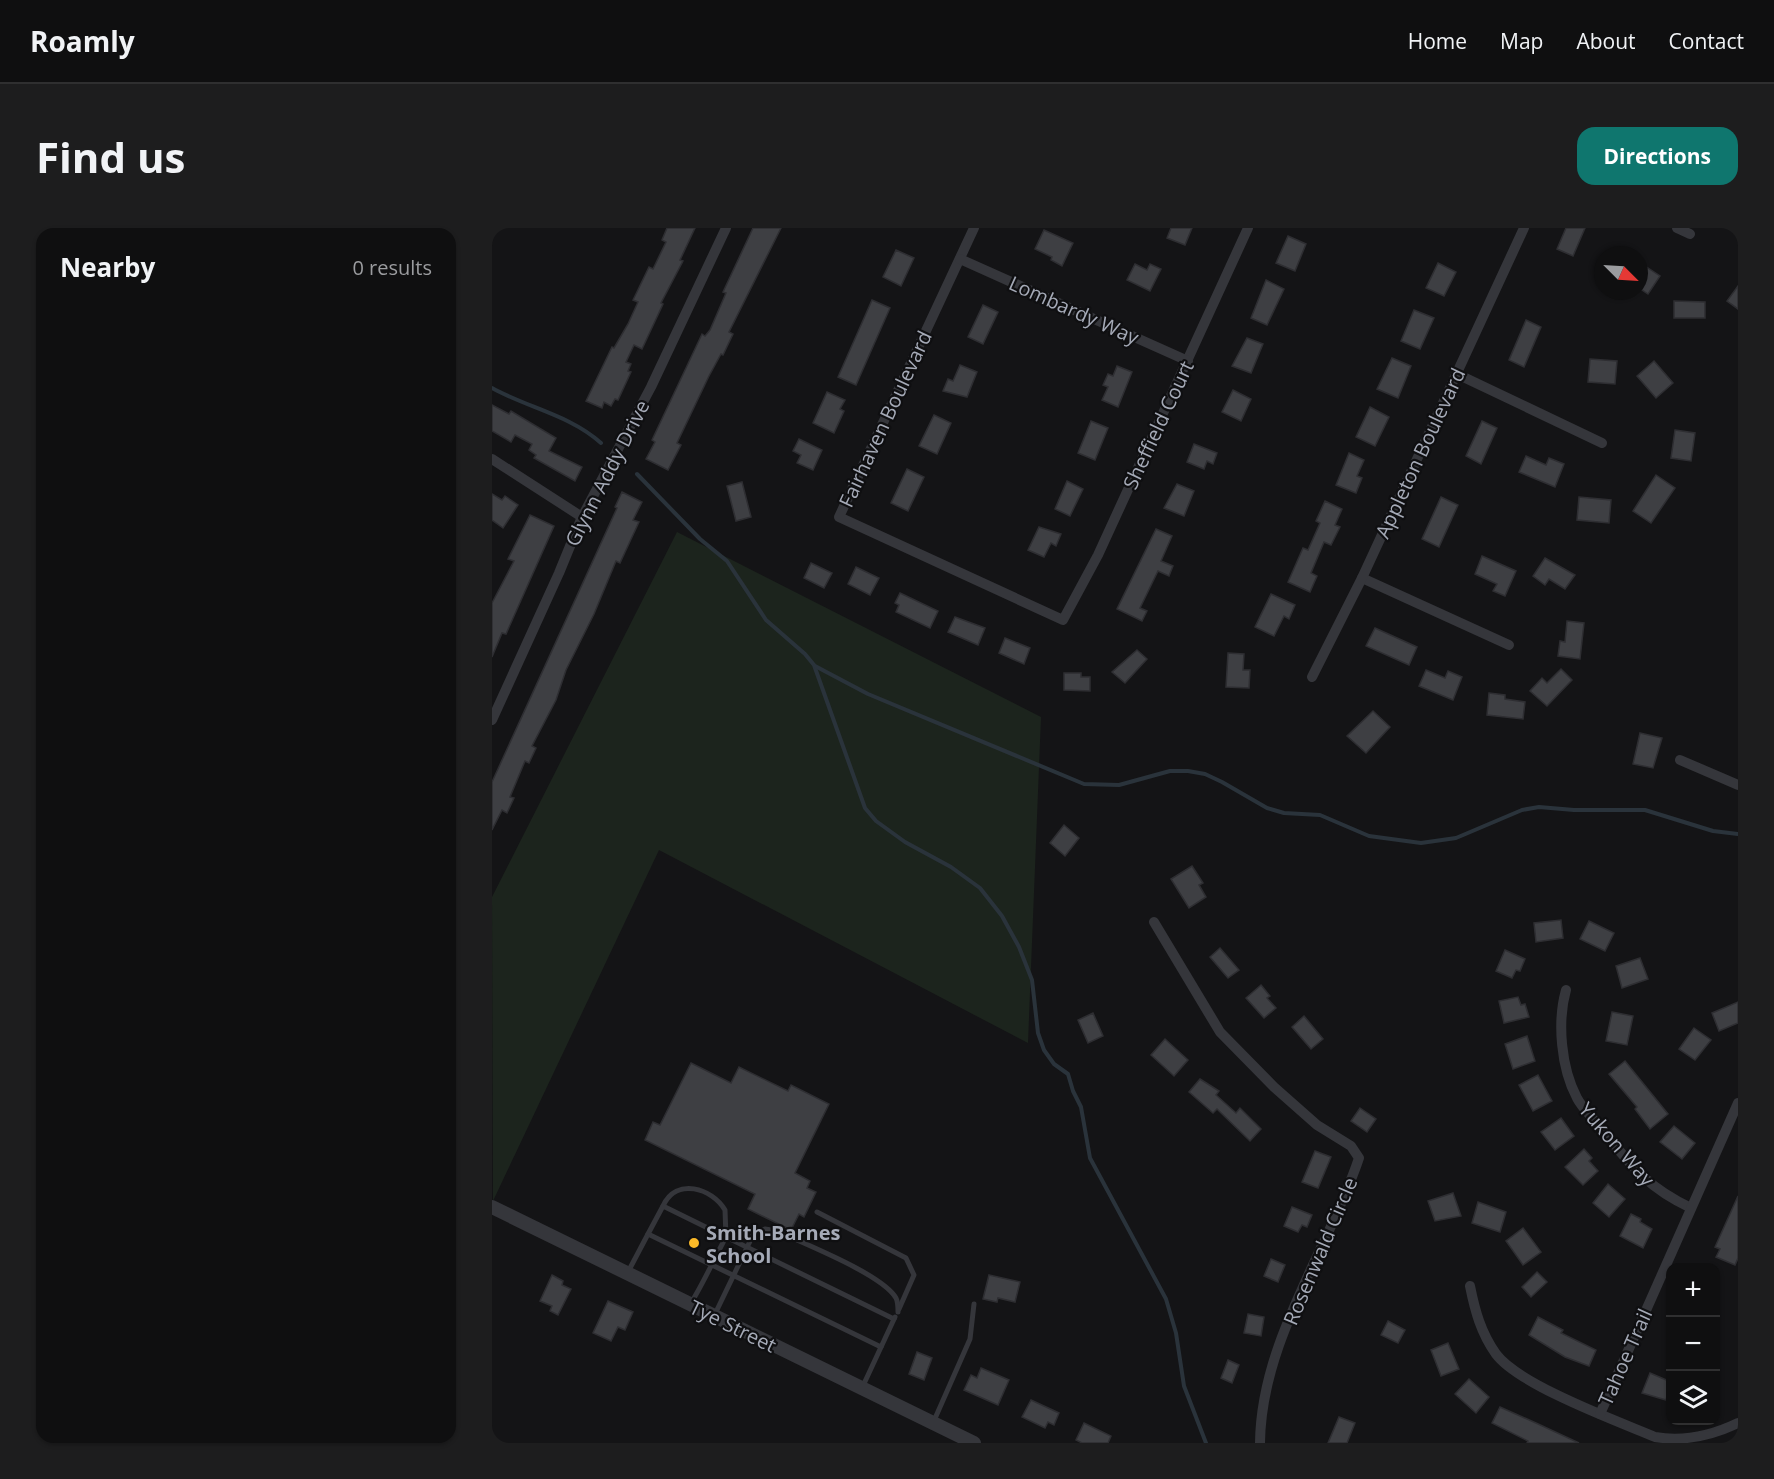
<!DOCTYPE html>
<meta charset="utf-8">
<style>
body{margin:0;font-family:"Open Sans",sans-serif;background:#1d1d1e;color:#f1f3f6}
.controls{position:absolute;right:18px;bottom:18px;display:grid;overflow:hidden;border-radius:12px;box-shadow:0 2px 4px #0004}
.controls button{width:54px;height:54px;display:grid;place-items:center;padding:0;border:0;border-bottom:2px solid #2f2f30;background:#0f0f10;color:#f1f3f6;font:30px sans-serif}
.compass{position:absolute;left:1102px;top:18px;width:54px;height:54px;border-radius:50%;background:#0f0f10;box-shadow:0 2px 4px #0004;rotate:114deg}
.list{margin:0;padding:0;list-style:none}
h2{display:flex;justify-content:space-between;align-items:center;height:78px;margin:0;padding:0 24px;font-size:26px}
h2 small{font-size:20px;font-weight:400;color:#9b9c9f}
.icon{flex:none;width:33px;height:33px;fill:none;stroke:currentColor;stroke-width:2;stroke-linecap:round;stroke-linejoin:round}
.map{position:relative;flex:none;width:1246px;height:1215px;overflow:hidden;border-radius:18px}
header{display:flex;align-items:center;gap:36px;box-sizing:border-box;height:84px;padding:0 30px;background:#0f0f10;border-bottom:2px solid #2f2f30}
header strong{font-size:28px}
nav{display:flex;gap:33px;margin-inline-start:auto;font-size:21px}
.intro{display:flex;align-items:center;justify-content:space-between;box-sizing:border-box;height:144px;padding:0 36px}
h1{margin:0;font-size:42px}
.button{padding:15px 27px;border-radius:18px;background:#0f766e;color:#fff;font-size:21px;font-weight:700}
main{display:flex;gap:36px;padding:0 36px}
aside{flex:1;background:#0f0f10;border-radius:18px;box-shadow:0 2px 4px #0004}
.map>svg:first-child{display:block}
</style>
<header>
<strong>Roamly</strong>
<nav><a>Home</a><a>Map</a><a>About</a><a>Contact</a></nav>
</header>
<div class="intro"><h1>Find us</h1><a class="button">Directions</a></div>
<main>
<aside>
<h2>Nearby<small>0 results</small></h2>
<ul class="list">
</ul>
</aside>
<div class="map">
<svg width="1246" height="1215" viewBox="0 0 1246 1215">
<rect width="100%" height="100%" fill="#141416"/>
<polygon fill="#1c241d" points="185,304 549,489 536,815 167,622 1,973 0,669"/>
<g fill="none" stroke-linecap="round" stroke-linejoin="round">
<g stroke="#2a333b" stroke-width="4">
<path d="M 0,160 C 36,180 78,187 109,215"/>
<polyline points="145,246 208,311 235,333 274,392 313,426 322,437 373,580 384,593 413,614 459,639 488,660 510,688 527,719 540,752 546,805 552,822 562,836 576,846 581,863 589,879 598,930 674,1071 684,1105 692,1158 714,1215"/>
<polyline points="323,438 376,466 592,556 627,557 678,543 696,543 713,546 730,554 775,580 792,585 828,587 877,608 929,615 964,610 1030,582 1047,579 1082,582 1153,582 1221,603 1246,606"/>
</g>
</g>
<g fill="#3e3f43" stroke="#2e2e32" stroke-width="1.5">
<polygon points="175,0 203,0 188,32 191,33 169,75 171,76 150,121 142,117 134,134 139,136 136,143 139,144 126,172 123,171 119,178 112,174 110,180 94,173 120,119 122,120 136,96 146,74 141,72 157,39 161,41 174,14 170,12"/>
<polygon points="261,0 289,0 237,104 241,106 231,127 229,126 217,148 185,215 189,217 176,242 154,231 163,214 160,212 210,106 213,108 218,102 234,65 231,64"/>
<polygon points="679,0 700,0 693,17 675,10"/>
<polygon points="1074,0 1093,0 1081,28 1065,21"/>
<polygon points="552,2 581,15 570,38 559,32 560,29 543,21"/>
<polygon points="796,8 814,16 803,43 784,35"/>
<polygon points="404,22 422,30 409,58 391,49"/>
<polygon points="1147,34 1168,48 1156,66 1147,60"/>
<polygon points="946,35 964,44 952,68 934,60"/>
<polygon points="643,36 655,42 658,36 669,41 658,63 635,52"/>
<polygon points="774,52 792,61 775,97 759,90"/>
<polygon points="1246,58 1246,81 1235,73"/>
<polygon points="380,72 398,80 364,157 346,149"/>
<polygon points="1182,73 1213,74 1213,90 1182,90"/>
<polygon points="491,77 506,84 491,116 476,109"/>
<polygon points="922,82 942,90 928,121 909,113"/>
<polygon points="1034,92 1049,99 1032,139 1017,132"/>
<polygon points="755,110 771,116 759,145 740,138"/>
<polygon points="900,130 919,138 906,170 885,161"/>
<polygon points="1098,131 1125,133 1123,156 1096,154"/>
<polygon points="1162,133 1181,155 1164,170 1145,148"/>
<polygon points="468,137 485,144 475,169 451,163 456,151 461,153"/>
<polygon points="625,138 640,144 626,179 610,172 616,159 611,157 616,146 621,148"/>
<polygon points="741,162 759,171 749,193 730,184"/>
<polygon points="335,164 353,172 348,181 352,183 342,205 321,195"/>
<polygon points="0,177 17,186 19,183 64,210 57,223 90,239 83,253 42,230 44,227 37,222 40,216 23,207 19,214 0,203"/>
<polygon points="878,179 897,189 883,218 864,209"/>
<polygon points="442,187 459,195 445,226 427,218"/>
<polygon points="599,193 616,200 603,232 586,225"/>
<polygon points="990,193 1005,200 989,236 974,228"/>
<polygon points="1183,202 1203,205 1199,233 1179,230"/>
<polygon points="307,211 330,222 321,242 305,235 309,227 301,223"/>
<polygon points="702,216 725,225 721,236 715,233 712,241 695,234"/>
<polygon points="857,225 872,232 865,248 870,250 864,265 844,257"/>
<polygon points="1034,228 1054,237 1057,230 1072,236 1063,259 1027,244"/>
<polygon points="415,241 432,249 416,283 399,275"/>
<polygon points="1164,247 1183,260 1159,295 1141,283"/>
<polygon points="575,253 591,261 578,288 563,281"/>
<polygon points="250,254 259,289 244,293 235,258"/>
<polygon points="685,256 702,263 692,288 672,280"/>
<polygon points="130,264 150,274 141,292 147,294 128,335 124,333 102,386 74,442 64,472 40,518 44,520 37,535 33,533 18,569 22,570 15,585 10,582 0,602 0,554 125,280 123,279"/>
<polygon points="0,266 10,272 13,268 26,277 11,300 0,292"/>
<polygon points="949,269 966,277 947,319 930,311"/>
<polygon points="1087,269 1119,272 1117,295 1085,292"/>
<polygon points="833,273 850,281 843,297 848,299 839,317 832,314 819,345 825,348 818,364 796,354 811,320 816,322 828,295 824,293"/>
<polygon points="38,287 62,298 14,406 10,405 0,429 0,375 22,333 16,331"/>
<polygon points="547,299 569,306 564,318 559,315 552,329 536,322"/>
<polygon points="664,301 680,308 669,333 681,338 677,348 666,343 648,380 655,383 650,393 625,381"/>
<polygon points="990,328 1024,343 1013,368 1001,363 1005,356 983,346"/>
<polygon points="1053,330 1083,347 1073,361 1057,351 1053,357 1041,348"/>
<polygon points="319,335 340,345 332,360 312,350"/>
<polygon points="364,339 387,350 378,367 356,356"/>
<polygon points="408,365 446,383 438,400 404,384 407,377 403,375"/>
<polygon points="779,366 803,377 797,391 792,388 782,408 763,399"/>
<polygon points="463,389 493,400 486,417 456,404"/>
<polygon points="1075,393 1092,395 1088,431 1066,428 1068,413 1073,414"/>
<polygon points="883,400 925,419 917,437 874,418"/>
<polygon points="513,410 538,420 532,436 507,425"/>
<polygon points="645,422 655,431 633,455 620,444"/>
<polygon points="736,425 752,426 751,442 758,442 757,460 734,459"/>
<polygon points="1069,441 1080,452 1055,478 1038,463 1050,450 1055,455"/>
<polygon points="934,442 953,450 956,443 970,449 961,472 927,458"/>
<polygon points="572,445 589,445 589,449 598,449 598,463 572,462"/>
<polygon points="997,465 1013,467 1013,471 1033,474 1031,491 995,487"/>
<polygon points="881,483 898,499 874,525 855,508"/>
<polygon points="1148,505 1170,510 1161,540 1141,536"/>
<polygon points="572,597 587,610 573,628 558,615"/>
<polygon points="700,638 711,655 707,657 714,669 697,680 679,651"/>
<polygon points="1069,692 1071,710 1044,714 1042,695"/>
<polygon points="1097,693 1122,705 1113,723 1088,711"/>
<polygon points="728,720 747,742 736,750 718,729"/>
<polygon points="1013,722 1033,731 1028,743 1024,742 1020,750 1004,743"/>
<polygon points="1148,730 1156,751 1130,760 1124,738"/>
<polygon points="769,757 778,768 775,770 784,780 772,790 754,770"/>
<polygon points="1026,769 1029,777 1033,776 1037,789 1012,795 1007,773"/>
<polygon points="1246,774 1246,795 1227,803 1220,785"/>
<polygon points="1120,784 1141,788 1135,817 1114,813"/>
<polygon points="601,785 611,808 596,815 586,792"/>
<polygon points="812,788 831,811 819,821 800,799"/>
<polygon points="1202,800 1219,812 1203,832 1187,821"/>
<polygon points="1035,808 1043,833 1021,841 1013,816"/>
<polygon points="673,811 696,832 682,848 659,827"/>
<polygon points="1133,833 1176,886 1158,901 1143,881 1145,879 1117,846"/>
<polygon points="199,835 239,855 247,839 296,863 299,857 337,876 303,945 318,953 315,960 324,964 312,989 307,986 299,1002 256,981 263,966 153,912 161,894 168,897"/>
<polygon points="1046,847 1060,873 1041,883 1027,857"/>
<polygon points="708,851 727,863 724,867 744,885 748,880 769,901 758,913 725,881 721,885 697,864"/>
<polygon points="868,880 884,891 875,904 859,893"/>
<polygon points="1069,890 1082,908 1063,922 1049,904"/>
<polygon points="1182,898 1203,915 1190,931 1168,914"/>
<polygon points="1092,921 1100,930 1097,933 1106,943 1091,957 1073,939"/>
<polygon points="823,923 839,929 826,960 810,954"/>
<polygon points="1116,956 1133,971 1117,989 1101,975"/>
<polygon points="961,965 969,988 943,993 936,973"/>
<polygon points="1246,968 1246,1030 1243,1037 1224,1029 1228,1021 1223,1019"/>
<polygon points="986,974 1014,984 1008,1004 980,995"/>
<polygon points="800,979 820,987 815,999 810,997 806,1004 792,998"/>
<polygon points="1139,986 1149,991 1148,994 1160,1001 1151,1020 1128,1008"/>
<polygon points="1031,1000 1049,1024 1031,1037 1014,1013"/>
<polygon points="779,1031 793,1037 786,1054 772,1048"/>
<polygon points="1045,1044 1055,1054 1039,1069 1030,1059"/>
<polygon points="60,1047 71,1053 70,1057 79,1061 66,1087 58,1083 60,1078 48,1073"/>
<polygon points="497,1047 528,1054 523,1074 506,1070 505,1074 491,1071"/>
<polygon points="116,1073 141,1084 133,1102 126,1099 119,1113 101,1105"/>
<polygon points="756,1086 772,1089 769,1108 752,1105"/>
<polygon points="1046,1089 1071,1102 1069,1105 1104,1122 1097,1138 1073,1129 1037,1107"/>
<polygon points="896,1093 913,1102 906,1115 889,1107"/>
<polygon points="956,1115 967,1141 949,1148 939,1122"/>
<polygon points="425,1124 440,1130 432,1152 417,1146"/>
<polygon points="736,1132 747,1137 740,1155 729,1150"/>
<polygon points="489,1140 517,1152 506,1177 472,1162 479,1147 485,1150"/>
<polygon points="1158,1145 1179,1154 1174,1172 1150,1165"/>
<polygon points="977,1151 997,1169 984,1185 963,1166"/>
<polygon points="539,1172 567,1185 562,1197 556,1194 553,1200 530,1189"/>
<polygon points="1008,1179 1044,1195 1087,1215 1035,1215 1036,1213 1000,1195"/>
<polygon points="847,1189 863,1195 855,1215 836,1215"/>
<polygon points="592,1195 619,1208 616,1215 590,1215 584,1212"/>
</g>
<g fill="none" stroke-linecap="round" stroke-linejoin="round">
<g stroke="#35363b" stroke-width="5">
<path d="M 171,978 C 184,949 220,960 233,982 L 234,1009 L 402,1091"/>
<polyline points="325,984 414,1030 422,1047 407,1081"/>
<polyline points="136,1044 156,1006"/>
<path d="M 199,1075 C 212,1054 222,1031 234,1009 L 171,978 L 156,1006 L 389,1119"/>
<path d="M 223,1086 L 261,1007 L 273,1001 L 285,1003 C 312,1016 390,1046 404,1070 C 406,1074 406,1079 406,1084"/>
<polyline points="370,1160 403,1089"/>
<polyline points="441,1195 478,1111 482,1076"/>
</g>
<g stroke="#35363b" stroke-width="10">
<polyline points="482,0 347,289 571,392 606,327 756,0"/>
<polyline points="1185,0 1198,6"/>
<polyline points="468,31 696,133"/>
<polyline points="965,146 1110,215"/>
<polyline points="0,231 90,289"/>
<polyline points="870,350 1017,417"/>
<polyline points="820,449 870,350 1032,0"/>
<polyline points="0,492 67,345 90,289 159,159 234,0"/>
<polyline points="1188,532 1246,557"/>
<path d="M 662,694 L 728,804 L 782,859 L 825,897 L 859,918 L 867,930 C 836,1023 769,1113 768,1215"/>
<path d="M 1074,762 C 1065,794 1069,840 1085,870 C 1090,880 1101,890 1108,899 C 1138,936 1154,959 1199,980"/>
<path d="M 978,1058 C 983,1083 989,1105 1004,1126 C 1027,1157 1125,1193 1163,1209 C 1193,1214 1219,1208 1246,1195"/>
<polyline points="1108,1186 1246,875"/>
</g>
<polyline stroke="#35363b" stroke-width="14" points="0,979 482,1215"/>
</g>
<circle fill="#fbb928" stroke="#0f0f11" stroke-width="2" cx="202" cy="1015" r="6"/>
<g text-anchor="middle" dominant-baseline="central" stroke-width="4.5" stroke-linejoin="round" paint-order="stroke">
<g font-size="20" fill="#a5aab7" stroke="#0f0f11">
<text transform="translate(582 82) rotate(24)">Lombardy Way</text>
<text transform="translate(393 191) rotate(-65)">Fairhaven Boulevard</text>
<text transform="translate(666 197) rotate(-65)">Sheffield Court</text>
<text transform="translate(928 225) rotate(-65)">Appleton Boulevard</text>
<text transform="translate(115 245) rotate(-63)">Glynn Addy Drive</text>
<text transform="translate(1125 916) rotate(49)">Yukon Way</text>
<text transform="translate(828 1023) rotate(-67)">Rosenwald Circle</text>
<text transform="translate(241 1098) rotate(26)">Tye Street</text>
<text transform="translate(1133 1129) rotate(-66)">Tahoe Trail</text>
</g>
<g font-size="20" font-weight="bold" fill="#a5aab7" stroke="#0f0f11" text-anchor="start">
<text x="214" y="1004">Smith-Barnes<tspan x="214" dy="23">School</tspan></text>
</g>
</g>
</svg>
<div class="controls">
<button>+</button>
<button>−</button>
<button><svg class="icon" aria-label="layers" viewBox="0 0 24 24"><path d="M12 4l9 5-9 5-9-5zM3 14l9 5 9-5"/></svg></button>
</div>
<svg class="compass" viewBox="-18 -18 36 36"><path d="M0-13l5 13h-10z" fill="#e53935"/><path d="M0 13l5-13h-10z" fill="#9b9c9f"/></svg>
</div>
</main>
